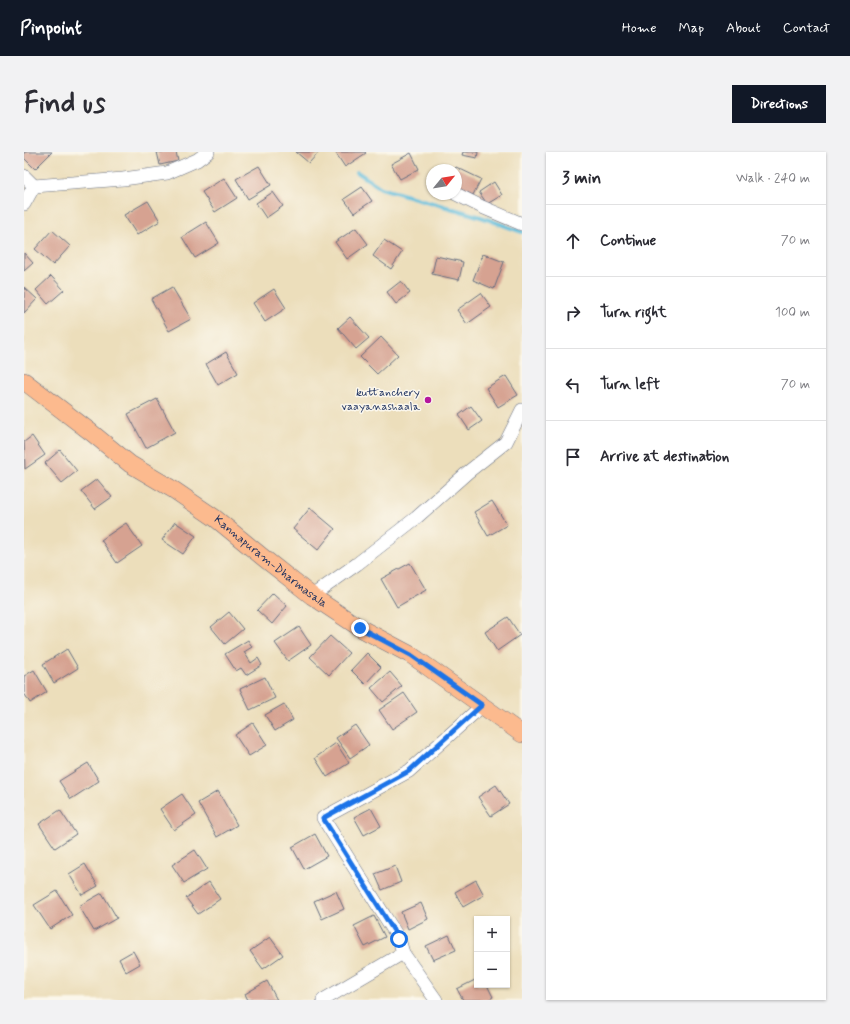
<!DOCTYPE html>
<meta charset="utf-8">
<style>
body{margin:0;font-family:Mynerve,sans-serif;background:#f2f2f3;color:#2b2b33}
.controls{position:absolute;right:12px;bottom:12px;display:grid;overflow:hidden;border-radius:0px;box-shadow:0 1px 3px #0004}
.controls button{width:36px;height:36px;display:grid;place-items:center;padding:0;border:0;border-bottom:1px solid #e1e1e2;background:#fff;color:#2b2b33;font:20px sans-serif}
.compass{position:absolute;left:402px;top:12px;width:36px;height:36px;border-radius:50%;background:#fff;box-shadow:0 1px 3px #0004;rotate:60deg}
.stop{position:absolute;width:12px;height:12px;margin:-9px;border:3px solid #1a73e8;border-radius:50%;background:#fff}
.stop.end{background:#1a73e8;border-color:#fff;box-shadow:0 1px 4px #0008}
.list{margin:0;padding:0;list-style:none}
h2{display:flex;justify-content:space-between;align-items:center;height:52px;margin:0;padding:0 16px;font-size:17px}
h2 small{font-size:13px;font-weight:400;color:#7c7c81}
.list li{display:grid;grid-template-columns:26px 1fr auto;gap:12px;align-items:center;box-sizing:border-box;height:72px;padding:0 16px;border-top:1px solid #e1e1e2}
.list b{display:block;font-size:15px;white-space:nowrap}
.list em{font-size:13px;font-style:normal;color:#7c7c81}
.icon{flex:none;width:22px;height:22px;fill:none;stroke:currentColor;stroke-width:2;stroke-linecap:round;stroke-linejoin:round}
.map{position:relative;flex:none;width:498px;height:848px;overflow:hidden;border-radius:0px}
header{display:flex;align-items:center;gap:24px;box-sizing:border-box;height:56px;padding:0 20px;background:#111827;color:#fff}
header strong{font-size:19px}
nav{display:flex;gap:22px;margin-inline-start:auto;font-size:14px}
.intro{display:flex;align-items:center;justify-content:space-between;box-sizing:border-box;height:96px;padding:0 24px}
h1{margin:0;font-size:28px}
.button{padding:10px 18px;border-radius:0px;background:#111827;color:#fff;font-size:14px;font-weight:700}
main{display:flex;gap:24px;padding:0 24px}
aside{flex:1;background:#fff;border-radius:0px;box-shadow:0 1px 3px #0004}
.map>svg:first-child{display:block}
</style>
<header>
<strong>Pinpoint</strong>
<nav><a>Home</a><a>Map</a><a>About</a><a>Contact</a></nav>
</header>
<div class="intro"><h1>Find us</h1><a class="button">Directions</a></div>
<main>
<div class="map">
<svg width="498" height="848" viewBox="0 0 498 848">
<rect width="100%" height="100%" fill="#fbf7ec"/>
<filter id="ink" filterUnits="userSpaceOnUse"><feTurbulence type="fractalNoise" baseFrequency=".025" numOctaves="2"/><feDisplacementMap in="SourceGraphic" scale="8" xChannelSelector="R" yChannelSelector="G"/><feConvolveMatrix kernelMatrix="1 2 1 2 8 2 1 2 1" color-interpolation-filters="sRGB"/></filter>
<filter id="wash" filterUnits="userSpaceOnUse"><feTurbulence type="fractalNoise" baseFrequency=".012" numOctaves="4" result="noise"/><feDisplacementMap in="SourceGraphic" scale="16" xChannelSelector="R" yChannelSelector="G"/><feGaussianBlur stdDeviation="0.9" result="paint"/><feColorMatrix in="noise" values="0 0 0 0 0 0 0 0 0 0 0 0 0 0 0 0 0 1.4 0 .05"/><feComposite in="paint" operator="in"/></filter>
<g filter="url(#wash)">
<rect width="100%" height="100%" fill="#ecdebb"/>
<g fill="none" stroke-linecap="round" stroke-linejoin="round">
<polyline stroke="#5dbcdb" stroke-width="4" points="333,20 357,36 457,65 498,80"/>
</g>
<g id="blocks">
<g fill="#d6a291">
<polygon points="0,0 28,0 11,17 0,6"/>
<polygon points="133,0 152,0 154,9 136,13"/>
<polygon points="272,0 295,0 285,11"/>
<polygon points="311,0 341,0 342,1 321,15"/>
<polygon points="439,0 454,0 453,6 438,3"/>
<polygon points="387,1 395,17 376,27 367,12"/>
<polygon points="235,14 247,33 224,47 212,27"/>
<polygon points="432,15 457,27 449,43 432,35 432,18 430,18"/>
<polygon points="200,26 213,46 191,60 178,40"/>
<polygon points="470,30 478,43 463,52 455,40"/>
<polygon points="338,35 348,49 330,61 320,47"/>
<polygon points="249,40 259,54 242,66 232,51"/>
<polygon points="124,49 136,69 113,83 100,63"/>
<polygon points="182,70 195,91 171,106 158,85"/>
<polygon points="332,76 344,92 323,107 311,90"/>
<polygon points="28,78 46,94 29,113 11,97"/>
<polygon points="360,88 378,100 367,117 349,104"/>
<polygon points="0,101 9,111 0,119"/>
<polygon points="459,102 480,110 470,137 449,128"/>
<polygon points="412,104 439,110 435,128 408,122"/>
<polygon points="27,124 40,138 24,152 12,138"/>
<polygon points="377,129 386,141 372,152 363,140"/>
<polygon points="0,135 13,147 0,161"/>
<polygon points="148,135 167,167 145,179 127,147"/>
<polygon points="250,137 262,156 241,170 229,151"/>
<polygon points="457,141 467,155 443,172 433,158"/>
<polygon points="326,165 345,186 332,197 314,176"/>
<polygon points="357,185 374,203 353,222 336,205"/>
<polygon points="202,200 214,221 194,233 182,212"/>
<polygon points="482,224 494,243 474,255 462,236"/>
<polygon points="133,247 151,280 122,296 104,262"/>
<polygon points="447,254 458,269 445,278 435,263"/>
<polygon points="8,284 21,303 1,317 0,290"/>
<polygon points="36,298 53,319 38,331 21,311"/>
<polygon points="73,327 88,345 71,357 57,339"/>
<polygon points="468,349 483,373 464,384 450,360"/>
<polygon points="286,356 311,377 294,398 269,377"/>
<polygon points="151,370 172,384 159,402 138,388"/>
<polygon points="102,371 118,394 93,411 77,388"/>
<polygon points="386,411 402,438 373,455 357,427"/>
<polygon points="249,441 263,454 248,472 233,458"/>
<polygon points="205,460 219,477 201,492 187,475"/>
<polygon points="484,465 496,483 473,499 461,480"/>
<polygon points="275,475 287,493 264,509 251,491"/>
<polygon points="306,484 325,501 305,523 286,505"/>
<polygon points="224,488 228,495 220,500 227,511 234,506 238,513 222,523 217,516 212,519 201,502"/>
<polygon points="43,497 54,516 30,531 19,512"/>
<polygon points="343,501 357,515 341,532 327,518"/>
<polygon points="10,518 23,540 6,551 0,541 0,524"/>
<polygon points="366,520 378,534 359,550 347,536"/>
<polygon points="241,525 251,546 226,558 216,537"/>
<polygon points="380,541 393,560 368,577 355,558"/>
<polygon points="260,552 269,568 251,579 241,563"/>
<polygon points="229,571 243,593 225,604 211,583"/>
<polygon points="331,573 345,593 326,606 312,586"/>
<polygon points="312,591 325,611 303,625 291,606"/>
<polygon points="64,611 75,629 47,647 35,629"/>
<polygon points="472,633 485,652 467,664 454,645"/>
<polygon points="194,639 213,673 193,685 174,651"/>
<polygon points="158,642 172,663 150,678 136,657"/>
<polygon points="347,656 357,674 340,683 330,665"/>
<polygon points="36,658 52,682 31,696 15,672"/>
<polygon points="291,682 303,704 280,717 268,695"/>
<polygon points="171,698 183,717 160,731 148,713"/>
<polygon points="61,712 74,734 58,743 45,722"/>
<polygon points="371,714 377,730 358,738 351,722"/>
<polygon points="452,728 460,743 439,755 431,740"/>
<polygon points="185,730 196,747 174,762 162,746"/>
<polygon points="33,739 48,763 26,777 10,753"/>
<polygon points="312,739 320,757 298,767 290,749"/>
<polygon points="78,741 93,766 70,779 55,754"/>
<polygon points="397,751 404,767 384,777 377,760"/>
<polygon points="350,764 361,785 341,795 330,774"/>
<polygon points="425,783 432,798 409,808 402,794"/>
<polygon points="246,785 259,803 239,817 226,799"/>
<polygon points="109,799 116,812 102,820 95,807"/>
<polygon points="453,827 453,833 463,833 469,845 464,848 439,848 433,837"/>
<polygon points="243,829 253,848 224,848 221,842"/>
</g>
</g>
</g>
<g filter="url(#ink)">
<use href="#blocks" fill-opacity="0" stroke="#646c7f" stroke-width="1"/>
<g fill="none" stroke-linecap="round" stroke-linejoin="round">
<g stroke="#646c7f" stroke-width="14">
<g id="minor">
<polyline points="0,24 10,34"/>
<polyline points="432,42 458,55 498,72"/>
<polyline points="0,52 10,34 99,27 143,21 173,8 184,0"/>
<polyline points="288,444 333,412 392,366 444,320 482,290 498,258"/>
<polyline points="299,848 379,801"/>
<polyline points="412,848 379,801 375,787 299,666 385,619 459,553"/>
</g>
</g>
<g stroke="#646c7f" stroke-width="18">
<g id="major">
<path id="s1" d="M 0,229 L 68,281 L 106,312 L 150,338 L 191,366 L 241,407 L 288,444 L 336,476 L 387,503 L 498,582"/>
</g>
</g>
<use href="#minor" stroke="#fff" stroke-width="13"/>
<use href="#major" stroke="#fcba8e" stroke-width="17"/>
</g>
</g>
<g fill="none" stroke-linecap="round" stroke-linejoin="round" filter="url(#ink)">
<polyline stroke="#1a73e8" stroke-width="5" points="336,476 387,503 458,553 385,619 299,666 375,787"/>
</g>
<circle fill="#b5179e" stroke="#fbf7ec" stroke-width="1.5" cx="404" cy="248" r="4"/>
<g text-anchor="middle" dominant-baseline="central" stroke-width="3" stroke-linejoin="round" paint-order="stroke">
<g font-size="12" fill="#1b2f5e" stroke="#fbf7ec" text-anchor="end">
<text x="396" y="241">kuttanchery<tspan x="396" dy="14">vaayanashaala</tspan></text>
</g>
<g font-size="12" fill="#1b2f5e" stroke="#fbf7ec">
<text stroke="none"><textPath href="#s1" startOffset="306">Kannapuram-Dharmasala</textPath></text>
</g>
</g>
</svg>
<div class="controls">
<button>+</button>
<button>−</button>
</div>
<svg class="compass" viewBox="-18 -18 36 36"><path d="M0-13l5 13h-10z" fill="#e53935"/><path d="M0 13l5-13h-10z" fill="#7c7c81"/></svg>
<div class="stop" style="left:375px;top:787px"></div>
<div class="stop end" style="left:336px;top:476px"></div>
</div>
<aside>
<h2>3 min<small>Walk · 240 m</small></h2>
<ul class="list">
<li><svg class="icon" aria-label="ahead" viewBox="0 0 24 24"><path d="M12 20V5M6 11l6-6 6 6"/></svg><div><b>Continue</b></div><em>70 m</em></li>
<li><svg class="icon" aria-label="right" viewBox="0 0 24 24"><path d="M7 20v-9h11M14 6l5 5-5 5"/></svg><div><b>Turn right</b></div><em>100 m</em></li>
<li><svg class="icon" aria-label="left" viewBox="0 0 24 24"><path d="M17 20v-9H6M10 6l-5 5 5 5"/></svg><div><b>Turn left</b></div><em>70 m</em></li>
<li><svg class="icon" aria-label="arrive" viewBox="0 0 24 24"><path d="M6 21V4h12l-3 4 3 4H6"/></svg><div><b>Arrive at destination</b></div></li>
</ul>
</aside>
</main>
